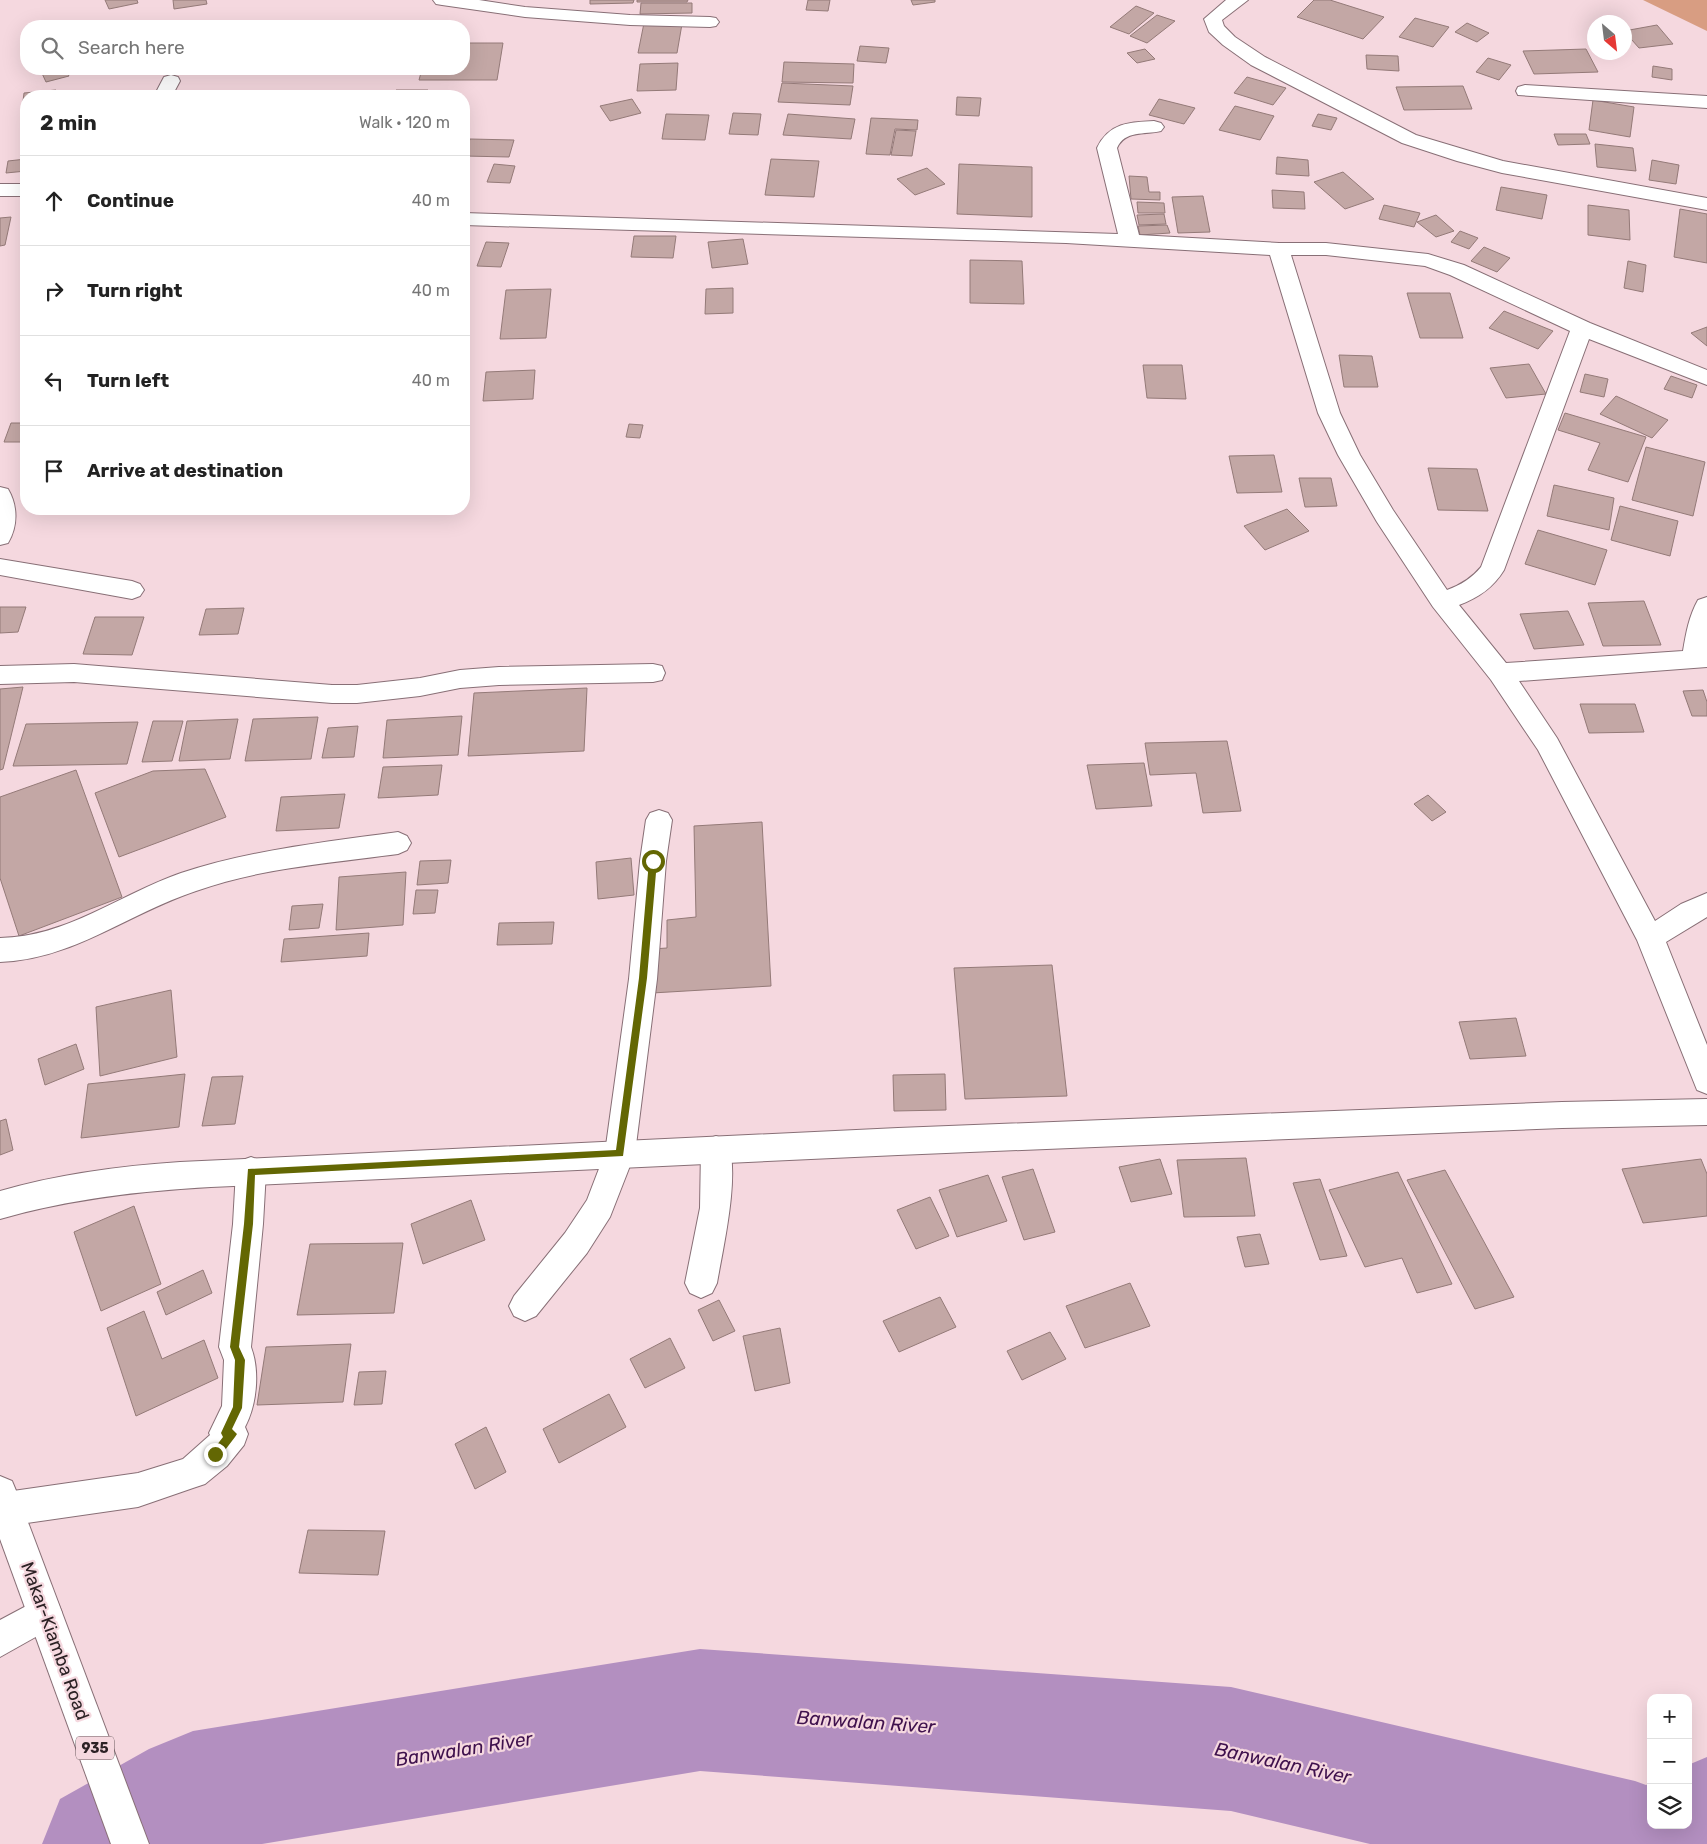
<!DOCTYPE html>
<meta charset="utf-8">
<style>
body{margin:0;font-family:Rubik,sans-serif;background:#f6f6f6;color:#222}
.controls{position:absolute;right:15px;bottom:15px;display:grid;overflow:hidden;border-radius:10px;box-shadow:0 5px 20px #0002}
.controls button{width:45px;height:45px;display:grid;place-items:center;padding:0;border:0;border-bottom:1px solid #e0e0e0;background:#fff;color:#222;font:25px sans-serif}
.compass{position:absolute;left:1587px;top:15px;width:45px;height:45px;border-radius:50%;background:#fff;box-shadow:0 5px 20px #0002;rotate:152deg}
.stop{position:absolute;width:15px;height:15px;margin:-11px;border:4px solid #636703;border-radius:50%;background:#fff}
.stop.end{background:#636703;border-color:#fff;box-shadow:0 1px 5px #0008}
.list{margin:0;padding:0;list-style:none}
h2{display:flex;justify-content:space-between;align-items:center;height:65px;margin:0;padding:0 20px;font-size:21px}
h2 small{font-size:16px;font-weight:400;color:#767676}
.list li{display:grid;grid-template-columns:32px 1fr auto;gap:15px;align-items:center;box-sizing:border-box;height:90px;padding:0 20px;border-top:1px solid #e0e0e0}
.list b{display:block;font-size:19px;white-space:nowrap}
.list em{font-size:16px;font-style:normal;color:#767676}
.icon{flex:none;width:28px;height:28px;fill:none;stroke:currentColor;stroke-width:2;stroke-linecap:round;stroke-linejoin:round}
.map{position:relative;flex:none;width:1707px;height:1844px;overflow:hidden}
.search{position:absolute;background:#fff;box-shadow:0 5px 20px #0002;left:20px;top:20px;width:450px;height:55px;display:flex;align-items:center;gap:12px;box-sizing:border-box;padding:0 18px;border-radius:20px;color:#767676;font-size:19px}
.panel{position:absolute;background:#fff;box-shadow:0 5px 20px #0002;left:20px;top:90px;width:450px;height:425px;border-radius:20px}
.map>svg:first-child{display:block}
</style>
<div class="map">
<svg width="1707" height="1844" viewBox="0 0 1707 1844">
<rect width="100%" height="100%" fill="#f5d8df"/>
<polygon fill="#d89d82" points="1643,0 1707,0 1707,31"/>
<g fill="none" stroke-linecap="round" stroke-linejoin="round">
<polygon fill="#b38fc0" fill-rule="evenodd" points="700,1649 1231,1687 1635,1781 1646,1785 1651,1783 1651,1825 1688,1825 1688,1765 1707,1757 1707,1844 1370,1844 1231,1811 700,1771 262,1844 42,1844 60,1799 149,1749 193,1731"/>
</g>
<g fill="#c3a7a5" stroke="#947a78">
<polygon points="105,0 137,0 138,3 109,9"/>
<polygon points="173,0 206,0 207,4 174,9"/>
<polygon points="590,0 634,0 633,3 590,4"/>
<polygon points="637,0 688,0 687,2 637,2"/>
<polygon points="808,0 830,0 828,11 806,10"/>
<polygon points="911,0 935,0 935,2 913,5"/>
<polygon points="1314,0 1330,0 1384,17 1363,39 1297,17"/>
<polygon points="641,3 692,3 692,13 640,14"/>
<polygon points="1136,6 1154,13 1129,34 1110,27"/>
<polygon points="1157,15 1175,21 1147,43 1130,36"/>
<polygon points="1415,18 1449,27 1433,47 1399,37"/>
<polygon points="644,23 682,24 677,53 638,53"/>
<polygon points="1467,23 1489,33 1477,42 1455,32"/>
<polygon points="1657,25 1673,44 1639,48 1624,31"/>
<polygon points="464,43 503,43 497,80 419,80 422,69 464,69"/>
<polygon points="860,46 889,48 886,63 857,61"/>
<polygon points="1145,49 1155,59 1137,63 1127,53"/>
<polygon points="1586,49 1598,72 1534,74 1523,51"/>
<polygon points="1366,55 1398,56 1399,71 1367,69"/>
<polygon points="1488,58 1511,65 1499,80 1476,72"/>
<polygon points="784,62 854,64 853,83 782,82"/>
<polygon points="678,63 676,90 637,91 640,64"/>
<polygon points="1653,66 1672,69 1672,80 1652,77"/>
<polygon points="40,69 65,69 69,76 46,82"/>
<polygon points="1247,77 1286,88 1273,105 1234,93"/>
<polygon points="782,83 853,86 850,105 778,102"/>
<polygon points="1463,86 1472,109 1404,110 1396,87"/>
<polygon points="56,90 55,96 26,96 26,109 22,109 24,93"/>
<polygon points="396,90 428,90 427,96 395,96"/>
<polygon points="957,97 981,98 979,116 956,115"/>
<polygon points="632,99 641,113 610,121 600,106"/>
<polygon points="1159,99 1195,108 1184,124 1149,115"/>
<polygon points="1593,100 1634,107 1630,137 1589,130"/>
<polygon points="1235,106 1274,116 1260,140 1219,130"/>
<polygon points="733,113 761,114 758,135 729,134"/>
<polygon points="666,114 709,115 705,140 662,139"/>
<polygon points="788,114 855,119 851,139 783,135"/>
<polygon points="1318,114 1337,118 1331,130 1312,126"/>
<polygon points="871,118 918,120 917,130 895,129 890,155 866,154"/>
<polygon points="896,130 916,131 912,156 891,155"/>
<polygon points="1554,134 1586,134 1590,144 1558,145"/>
<polygon points="470,139 514,140 509,157 465,156"/>
<polygon points="1595,144 1633,148 1636,171 1597,167"/>
<polygon points="1277,157 1308,160 1309,176 1276,174"/>
<polygon points="26,159 26,171 6,173 8,161"/>
<polygon points="771,159 819,161 814,197 765,195"/>
<polygon points="1652,160 1679,165 1676,184 1649,180"/>
<polygon points="494,164 515,166 510,183 487,182"/>
<polygon points="959,164 1032,167 1032,217 957,214"/>
<polygon points="927,168 945,184 915,195 897,179"/>
<polygon points="1343,172 1374,199 1345,209 1314,182"/>
<polygon points="1129,176 1147,177 1149,192 1160,192 1160,200 1131,199"/>
<polygon points="1501,187 1547,195 1542,219 1496,210"/>
<polygon points="1272,190 1304,192 1305,209 1273,208"/>
<polygon points="1203,196 1210,232 1178,233 1172,197"/>
<polygon points="1137,202 1164,203 1165,213 1138,213"/>
<polygon points="1384,205 1420,213 1414,227 1379,219"/>
<polygon points="1588,205 1629,210 1630,240 1588,235"/>
<polygon points="1680,209 1707,214 1707,263 1674,257"/>
<polygon points="1164,214 1166,224 1139,225 1137,215"/>
<polygon points="1436,215 1454,231 1436,237 1417,222"/>
<polygon points="11,217 5,245 0,246 0,218"/>
<polygon points="1167,225 1170,233 1140,235 1138,226"/>
<polygon points="1460,231 1478,238 1469,249 1451,242"/>
<polygon points="634,236 676,236 673,258 631,257"/>
<polygon points="743,239 748,264 712,268 708,242"/>
<polygon points="486,242 509,243 501,267 477,266"/>
<polygon points="1484,247 1510,258 1497,272 1471,261"/>
<polygon points="970,260 1022,261 1024,304 970,303"/>
<polygon points="1628,261 1646,265 1643,292 1624,288"/>
<polygon points="733,288 733,313 705,314 706,289"/>
<polygon points="551,289 546,338 500,339 506,290"/>
<polygon points="1407,293 1450,293 1463,338 1420,338"/>
<polygon points="1504,311 1553,331 1538,349 1489,328"/>
<polygon points="1707,327 1707,346 1691,333"/>
<polygon points="1339,355 1372,356 1378,387 1344,387"/>
<polygon points="1529,364 1546,394 1506,398 1490,368"/>
<polygon points="1143,365 1182,365 1186,399 1147,398"/>
<polygon points="535,370 533,399 483,401 486,372"/>
<polygon points="1585,374 1608,379 1604,397 1580,392"/>
<polygon points="1671,376 1697,385 1692,398 1664,389"/>
<polygon points="1616,396 1668,420 1652,438 1600,414"/>
<polygon points="1565,413 1646,437 1628,482 1588,470 1600,443 1558,430"/>
<polygon points="11,423 26,423 26,442 4,442"/>
<polygon points="629,424 643,425 640,438 626,437"/>
<polygon points="1646,447 1705,462 1693,516 1632,500"/>
<polygon points="1274,455 1282,492 1237,493 1229,456"/>
<polygon points="1428,468 1477,469 1488,511 1438,510"/>
<polygon points="1299,478 1331,478 1337,506 1305,507"/>
<polygon points="1554,485 1614,498 1609,530 1547,516"/>
<polygon points="1620,506 1678,521 1670,556 1611,540"/>
<polygon points="1287,509 1309,531 1265,550 1244,526"/>
<polygon points="1538,530 1607,550 1595,585 1525,564"/>
<polygon points="1644,601 1661,645 1603,646 1588,603"/>
<polygon points="0,607 26,607 18,632 0,633"/>
<polygon points="244,608 238,634 199,635 206,609"/>
<polygon points="1568,611 1584,645 1534,649 1520,614"/>
<polygon points="95,617 144,617 132,655 83,654"/>
<polygon points="23,687 3,769 0,770 0,689"/>
<polygon points="587,688 584,751 468,756 474,693"/>
<polygon points="1703,690 1707,702 1707,716 1692,716 1683,691"/>
<polygon points="1580,704 1635,704 1644,732 1589,733"/>
<polygon points="462,716 458,755 383,758 387,720"/>
<polygon points="318,717 311,759 245,761 253,719"/>
<polygon points="238,719 230,759 179,761 187,721"/>
<polygon points="153,721 183,721 172,761 142,762"/>
<polygon points="138,722 127,764 13,766 26,724"/>
<polygon points="358,726 354,757 322,758 328,728"/>
<polygon points="1227,741 1241,811 1203,813 1196,773 1150,775 1145,743"/>
<polygon points="1144,763 1152,806 1096,809 1087,765"/>
<polygon points="442,765 438,795 378,798 383,767"/>
<polygon points="205,769 226,817 119,857 95,793 153,771"/>
<polygon points="76,770 122,897 19,936 0,878 0,797"/>
<polygon points="345,794 339,828 276,831 281,797"/>
<polygon points="1428,795 1446,812 1432,821 1414,804"/>
<polygon points="762,822 771,986 652,993 652,949 667,948 667,920 696,917 694,826"/>
<polygon points="631,858 634,895 598,899 596,862"/>
<polygon points="451,860 448,883 417,885 420,861"/>
<polygon points="406,872 403,925 336,930 339,877"/>
<polygon points="416,890 438,890 435,913 413,914"/>
<polygon points="323,904 319,928 289,930 292,906"/>
<polygon points="554,922 552,944 497,945 499,923"/>
<polygon points="369,933 367,956 281,962 284,939"/>
<polygon points="1052,965 1067,1096 965,1099 954,968"/>
<polygon points="171,990 177,1057 100,1076 96,1007"/>
<polygon points="1516,1018 1526,1056 1470,1059 1459,1022"/>
<polygon points="76,1044 84,1069 45,1085 38,1059"/>
<polygon points="185,1074 179,1127 81,1138 88,1084"/>
<polygon points="945,1074 946,1110 894,1111 893,1075"/>
<polygon points="243,1076 235,1124 202,1126 212,1077"/>
<polygon points="6,1119 13,1150 0,1155 0,1121"/>
<polygon points="1246,1158 1255,1216 1184,1217 1177,1160"/>
<polygon points="1160,1159 1172,1194 1131,1202 1119,1167"/>
<polygon points="1701,1159 1707,1174 1707,1216 1643,1223 1622,1169"/>
<polygon points="1033,1169 1055,1232 1024,1240 1002,1177"/>
<polygon points="1445,1170 1514,1297 1475,1309 1407,1180"/>
<polygon points="1398,1172 1452,1284 1417,1293 1402,1258 1365,1267 1329,1190"/>
<polygon points="988,1175 1007,1221 957,1237 939,1190"/>
<polygon points="1320,1179 1347,1256 1320,1260 1293,1183"/>
<polygon points="930,1197 949,1236 916,1249 897,1210"/>
<polygon points="471,1200 485,1240 423,1264 411,1224"/>
<polygon points="134,1206 161,1284 101,1311 74,1232"/>
<polygon points="1260,1234 1269,1264 1245,1267 1237,1237"/>
<polygon points="403,1243 394,1313 297,1315 310,1244"/>
<polygon points="203,1270 212,1293 166,1315 157,1292"/>
<polygon points="1130,1283 1150,1326 1085,1348 1066,1306"/>
<polygon points="940,1297 956,1327 899,1352 883,1321"/>
<polygon points="719,1300 735,1331 713,1341 698,1310"/>
<polygon points="144,1311 162,1359 204,1340 218,1378 136,1416 107,1328"/>
<polygon points="780,1328 790,1383 755,1391 743,1336"/>
<polygon points="1050,1332 1066,1359 1022,1380 1007,1351"/>
<polygon points="670,1338 685,1368 645,1388 630,1359"/>
<polygon points="351,1344 343,1402 257,1405 266,1347"/>
<polygon points="386,1371 382,1404 354,1405 359,1372"/>
<polygon points="609,1394 626,1427 559,1463 543,1429"/>
<polygon points="486,1427 506,1472 475,1489 455,1444"/>
<polygon points="308,1530 385,1531 378,1575 299,1573"/>
</g>
<g fill="none" stroke-linecap="round" stroke-linejoin="round">
<g stroke="#886f76" stroke-width="2">
<g id="lane">
<path d="M 0,487 L 8,489 C 18,506 18,526 8,543 L 0,545 Z"/>
<polygon points="0,559 132,581 140,584 144,590 140,596 132,599 0,575"/>
<polygon points="74,664 332,685 357,685 420,678 460,670 499,667 653,664 662,666 665,673 662,680 653,682 499,685 460,688 420,696 357,703 332,703 74,682 0,684 0,666"/>
<polygon points="659,810 668,813 672,820 666,861 657,979 635,1153 610,1217 587,1253 536,1316 525,1321 514,1316 509,1306 514,1296 565,1233 587,1200 605,1153 629,979 640,861 646,820 650,813"/>
<path d="M 398,832 L 407,836 L 411,843 L 407,850 L 398,854 C 331,863 260,868 196,891 C 129,913 72,960 0,962 L 0,938 C 67,937 120,894 181,873 C 251,850 325,842 398,832 Z"/>
<path d="M 716,1136 L 727,1140 C 741,1171 723,1248 717,1283 L 712,1293 L 701,1298 L 690,1293 L 685,1283 L 700,1208 L 701,1149 L 705,1140 Z"/>
<path d="M 251,1157 L 262,1161 L 266,1171 L 263,1224 L 251,1347 C 260,1371 257,1404 245,1427 L 248,1434 L 244,1445 L 227,1466 L 205,1484 L 193,1488 L 138,1507 L 6,1526 L 0,1523 L 0,1495 L 6,1492 L 138,1473 L 183,1459 L 210,1435 L 209,1433 L 222,1406 L 224,1360 L 219,1347 L 233,1224 L 236,1171 L 240,1161 Z"/>
<polygon points="45,1596 57,1601 62,1613 57,1625 0,1657 0,1620"/>
</g>
</g>
<g stroke="#886f76" stroke-width="2">
<g id="street">
<polygon points="433,0 479,0 525,7 630,15 710,17 716,18 719,22 716,26 710,27 630,25 525,17 442,5 436,4"/>
<polygon points="1226,0 1248,0 1222,20 1224,26 1235,37 1265,57 1416,135 1503,161 1707,198 1707,210 1502,173 1457,161 1402,143 1251,65 1223,45 1209,32 1204,19"/>
<polygon points="171,75 178,77 180,81 172,96 154,96 164,77"/>
<polygon points="1525,85 1707,96 1707,108 1518,95 1516,91 1518,87"/>
<path d="M 1154,121 L 1161,123 L 1164,127 L 1161,131 C 1144,135 1125,130 1117,148 L 1139,235 L 1279,243 L 1326,243 L 1428,254 L 1464,265 L 1590,323 L 1707,370 L 1707,385 L 1589,339 L 1504,570 C 1493,588 1478,598 1459,605 L 1506,663 L 1683,651 C 1686,633 1689,616 1698,600 L 1707,597 L 1707,667 L 1519,681 L 1557,738 L 1655,921 L 1681,904 L 1707,893 L 1707,917 L 1666,942 L 1707,1045 L 1707,1094 L 1697,1090 L 1637,940 L 1538,750 L 1491,680 L 1433,607 L 1377,522 L 1338,455 L 1318,413 L 1270,255 L 1066,243 L 464,225 L 464,213 L 1118,234 L 1097,148 C 1109,123 1129,122 1154,121 ZM 1291,255 L 1326,255 L 1425,266 L 1450,275 L 1570,331 L 1481,567 C 1472,578 1461,585 1447,590 L 1393,510 L 1360,455 L 1340,413 Z"/>
<rect x="0" y="184" width="26" height="12"/>
<path d="M 1707,1099 L 1707,1125 L 1562,1128 L 898,1155 L 211,1187 C 139,1191 69,1199 0,1219 L 0,1191 C 59,1174 119,1166 180,1162 L 898,1128 L 1562,1102 Z"/>
</g>
</g>
<g stroke="#886f76" stroke-width="2">
<polygon id="primary" points="0,1476 12,1481 17,1493 149,1844 111,1844 0,1539"/>
</g>
<use href="#lane" fill="#fff" fill-rule="evenodd"/>
<use href="#street" fill="#fff" fill-rule="evenodd"/>
<use href="#primary" fill="#fff" fill-rule="evenodd"/>
</g>
<polygon fill="#636703" points="653,857 657,861 647,978 623,1156 255,1175 253,1224 239,1347 245,1360 242,1408 232,1429 237,1434 235,1437 219,1458 212,1458 210,1454 223,1437 221,1433 233,1407 235,1360 230,1347 244,1224 248,1169 616,1150 639,978 649,861"/>
<g text-anchor="middle" dominant-baseline="central" stroke-width="4.5" stroke-linejoin="round" paint-order="stroke">
<rect fill="#f5d8df" stroke="#68595d" stroke-width="1" x="76" y="1736.5" width="38" height="23" rx="4"/>
<g font-size="14" font-weight="bold" fill="#2c2225">
<text x="95" y="1748">935</text>
</g>
<g font-size="18" fill="#2c2225" stroke="#f5d8df">
<text transform="translate(55 1641) rotate(70)">Makar-Kiamba Road</text>
</g>
<g font-size="19" font-style="italic" fill="#3f114d" stroke="#f5d8df">
<text transform="translate(866 1722) rotate(4)">Banwalan River</text>
<text transform="translate(464 1749) rotate(-9)">Banwalan River</text>
<text transform="translate(1283 1763) rotate(12)">Banwalan River</text>
</g>
</g>
</svg>
<div class="controls">
<button>+</button>
<button>−</button>
<button><svg class="icon" aria-label="layers" viewBox="0 0 24 24"><path d="M12 4l9 5-9 5-9-5zM3 14l9 5 9-5"/></svg></button>
</div>
<svg class="compass" viewBox="-18 -18 36 36"><path d="M0-13l5 13h-10z" fill="#e53935"/><path d="M0 13l5-13h-10z" fill="#767676"/></svg>
<div class="stop" style="left:653px;top:861px"></div>
<div class="stop end" style="left:215px;top:1454px"></div>
<div class="search"><svg class="icon" aria-label="search" viewBox="0 0 24 24"><circle cx="10" cy="10" r="6"/><path d="M15 15l6 6"/></svg>Search here</div>
<section class="panel">
<h2>2 min<small>Walk · 120 m</small></h2>
<ul class="list">
<li><svg class="icon" aria-label="ahead" viewBox="0 0 24 24"><path d="M12 20V5M6 11l6-6 6 6"/></svg><div><b>Continue</b></div><em>40 m</em></li>
<li><svg class="icon" aria-label="right" viewBox="0 0 24 24"><path d="M7 20v-9h11M14 6l5 5-5 5"/></svg><div><b>Turn right</b></div><em>40 m</em></li>
<li><svg class="icon" aria-label="left" viewBox="0 0 24 24"><path d="M17 20v-9H6M10 6l-5 5 5 5"/></svg><div><b>Turn left</b></div><em>40 m</em></li>
<li><svg class="icon" aria-label="arrive" viewBox="0 0 24 24"><path d="M6 21V4h12l-3 4 3 4H6"/></svg><div><b>Arrive at destination</b></div></li>
</ul>
</section>
</div>
